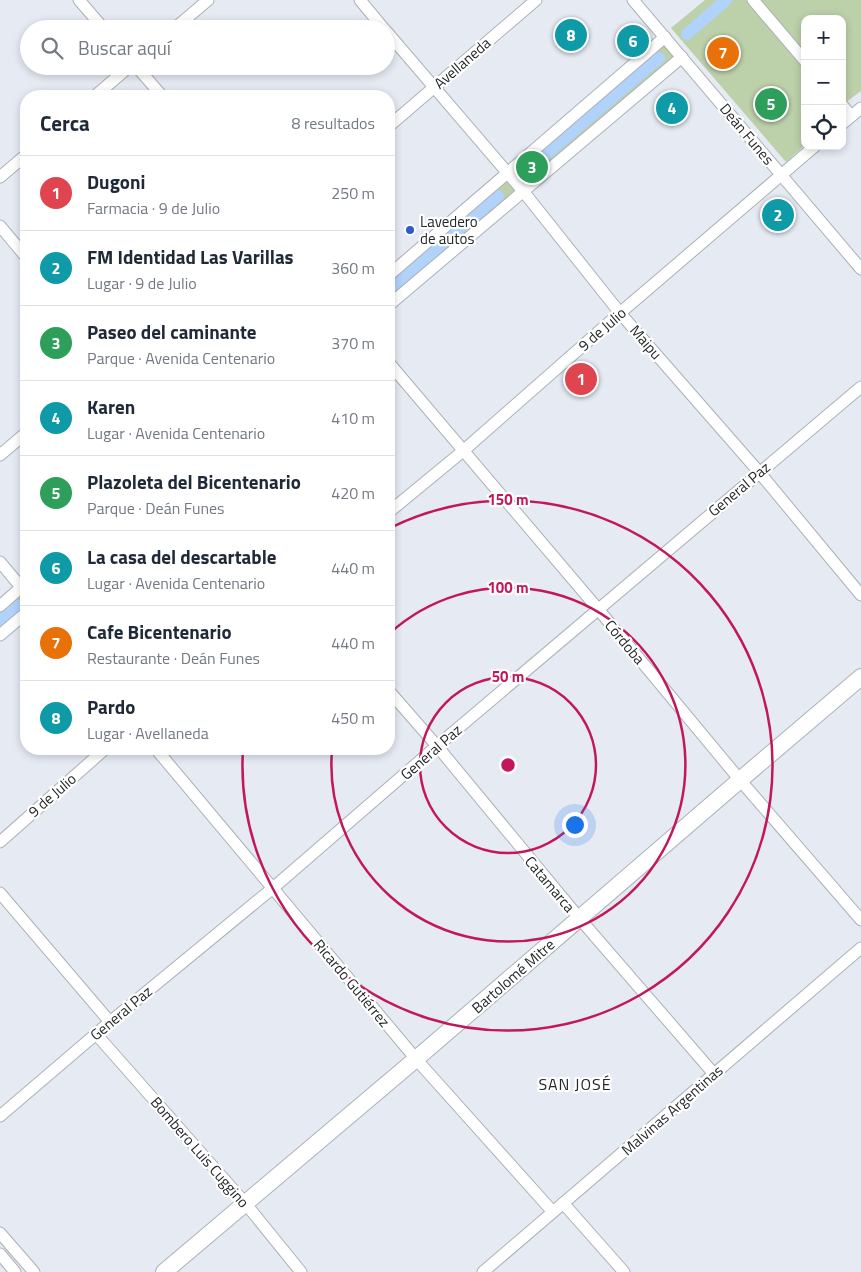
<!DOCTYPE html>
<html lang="es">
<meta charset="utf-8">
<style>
body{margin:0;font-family:"Titillium Web",sans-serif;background:#f6f6f7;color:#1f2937}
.controls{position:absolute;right:15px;top:15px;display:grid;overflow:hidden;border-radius:10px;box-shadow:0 2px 8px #0003}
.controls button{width:45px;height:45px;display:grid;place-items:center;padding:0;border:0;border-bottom:1px solid #e0e1e3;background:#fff;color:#1f2937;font:25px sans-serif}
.you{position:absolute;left:574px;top:824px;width:18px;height:18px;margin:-12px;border:4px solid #fff;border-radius:50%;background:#1a73e8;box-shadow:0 0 0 8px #1a73e833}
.badge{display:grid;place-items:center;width:32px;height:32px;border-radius:50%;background:#2f5ac9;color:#fff;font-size:16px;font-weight:700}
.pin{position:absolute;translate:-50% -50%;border:2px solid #fff;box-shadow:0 1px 5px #0006}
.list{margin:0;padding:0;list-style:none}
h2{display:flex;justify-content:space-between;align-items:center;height:65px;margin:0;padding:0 20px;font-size:21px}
h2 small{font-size:16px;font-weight:400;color:#747a83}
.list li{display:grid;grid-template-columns:32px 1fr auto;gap:15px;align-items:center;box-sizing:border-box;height:75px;padding:0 20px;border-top:1px solid #e0e1e3}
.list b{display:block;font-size:19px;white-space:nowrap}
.list p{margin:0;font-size:16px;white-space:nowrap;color:#747a83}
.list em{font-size:16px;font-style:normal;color:#747a83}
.icon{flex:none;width:28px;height:28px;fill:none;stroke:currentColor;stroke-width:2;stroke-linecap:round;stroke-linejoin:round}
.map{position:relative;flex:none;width:861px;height:1272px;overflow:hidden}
.search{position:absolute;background:#fff;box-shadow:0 2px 8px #0003;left:20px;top:20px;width:375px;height:55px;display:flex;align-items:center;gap:12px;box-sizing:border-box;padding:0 18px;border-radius:28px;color:#747a83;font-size:19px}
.panel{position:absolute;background:#fff;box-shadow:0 2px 8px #0003;left:20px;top:90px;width:375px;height:665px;border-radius:20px}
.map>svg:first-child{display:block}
</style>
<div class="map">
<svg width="861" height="1272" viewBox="0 0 861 1272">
<rect width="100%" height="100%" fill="#e5eaf3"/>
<g fill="#bcd0a9">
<polygon points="705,0 746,0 805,63 805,145 786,162 671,28"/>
<polygon points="753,0 861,0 861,91 842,105 842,19 805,19 805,61"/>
<polygon points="664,42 677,57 389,302 389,277"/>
<polygon points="26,586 26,609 0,632 0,609"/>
</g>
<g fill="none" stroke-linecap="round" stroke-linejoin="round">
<g stroke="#b1d2fb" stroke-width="12">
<polyline points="687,34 726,0"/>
<polyline points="525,172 659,58"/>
<polyline points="389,289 498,196"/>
<polyline points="0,621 18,606"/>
</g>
<g stroke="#abb1b8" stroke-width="13">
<g id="minor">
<polyline points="79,0 104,29"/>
<polyline points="360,0 384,29"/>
<polyline points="633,0 861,269"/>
<polyline points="753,0 805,61"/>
<polyline points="174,29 208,0"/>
<polyline points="386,31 523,191 620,313 759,472 861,595"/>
<polyline points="136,66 162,96"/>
<polyline points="95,96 130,66"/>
<polyline points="842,105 851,116"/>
<polyline points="842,124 861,108"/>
<polyline points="389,126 536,0"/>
<polyline points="0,177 26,155"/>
<polyline points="0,226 26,257"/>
<polyline points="389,275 665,37"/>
<polyline points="389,305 682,57"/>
<polyline points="389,363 598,609 740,780 861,920"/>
<polyline points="0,455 26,433"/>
<polyline points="389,512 463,451 620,313 815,146"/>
<polyline points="0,562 26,593"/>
<polyline points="0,606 26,583"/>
<polyline points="0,635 26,613"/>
<polyline points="389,691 437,746 580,919 714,1074"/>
<polyline points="156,749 416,1059 553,1212"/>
<polyline points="0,842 105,749"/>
<polyline points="0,893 110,1022"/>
<polyline points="96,1034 245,1203 301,1272"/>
<polyline points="0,1116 110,1022 273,888 437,746 861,387"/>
<polyline points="563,1203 624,1272"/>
<polyline points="0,1233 34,1272"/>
<polyline points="0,1254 15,1272"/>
<polyline points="483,1272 861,948"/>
</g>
</g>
<g stroke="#abb1b8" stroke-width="18">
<polyline id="secondary" points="164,1272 416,1059 740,780 861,677"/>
</g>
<use href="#minor" stroke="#fff" stroke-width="11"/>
<use href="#secondary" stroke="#fff" stroke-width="16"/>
</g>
<g fill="none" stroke="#c2185b" stroke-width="2.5">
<circle cx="508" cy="765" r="88"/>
<path d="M390 633A177 177 0 1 1 332 750"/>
<path d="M390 528A265 265 0 1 1 243 749"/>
</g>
<circle fill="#2f5ac9" stroke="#fff" stroke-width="2" cx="410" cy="230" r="5"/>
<g text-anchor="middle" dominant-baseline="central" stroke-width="4.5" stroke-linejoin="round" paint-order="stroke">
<g font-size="15" fill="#242629" stroke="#fff">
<text transform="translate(462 63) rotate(-41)">Avellaneda</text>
<text transform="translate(747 134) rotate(50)">Deán Funes</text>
<text transform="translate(602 329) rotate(-41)">9 de Julio</text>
<text transform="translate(646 342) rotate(49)">Maipu</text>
<text transform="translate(739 489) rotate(-40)">General Paz</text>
<text transform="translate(625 642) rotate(50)">Córdoba</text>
<text transform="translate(431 752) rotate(-41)">General Paz</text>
<text transform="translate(52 795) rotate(-41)">9 de Julio</text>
<text transform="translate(550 884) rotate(50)">Catamarca</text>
<text transform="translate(513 976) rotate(-41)">Bartolomé Mitre</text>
<text transform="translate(352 983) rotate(50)">Ricardo Gutiérrez</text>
<text transform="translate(121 1013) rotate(-40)">General Paz</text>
<text transform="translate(672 1110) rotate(-41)">Malvinas Argentinas</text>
<text transform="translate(200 1152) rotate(49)">Bombero Luis Cuggino</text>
</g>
<g font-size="15" fill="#242629" stroke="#fff" text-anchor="start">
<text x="420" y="221">Lavedero<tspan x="420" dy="17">de autos</tspan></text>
</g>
<g font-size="16" letter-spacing="1" fill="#242629" stroke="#fff">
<text x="575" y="1084">SAN JOSÉ</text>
</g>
</g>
<circle cx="508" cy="765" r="8" fill="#c2185b" stroke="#fff" stroke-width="2.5"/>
<g font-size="15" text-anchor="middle" font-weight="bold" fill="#c2185b" stroke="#fff" stroke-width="4.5" stroke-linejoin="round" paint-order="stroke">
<text x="508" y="505">150 m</text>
<text x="508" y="593">100 m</text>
<text x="508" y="682">50 m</text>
</g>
</svg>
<div class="controls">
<button>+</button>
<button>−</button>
<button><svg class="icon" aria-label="locate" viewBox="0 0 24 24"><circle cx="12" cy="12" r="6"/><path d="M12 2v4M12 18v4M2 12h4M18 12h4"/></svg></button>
</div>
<div class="you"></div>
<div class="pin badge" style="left:581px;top:379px;background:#e0444e">1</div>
<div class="pin badge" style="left:778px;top:215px;background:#0f9aa8">2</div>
<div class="pin badge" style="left:532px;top:167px;background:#2e9e5b">3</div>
<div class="pin badge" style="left:672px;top:108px;background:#0f9aa8">4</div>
<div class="pin badge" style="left:771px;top:104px;background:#2e9e5b">5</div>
<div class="pin badge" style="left:633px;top:41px;background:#0f9aa8">6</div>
<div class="pin badge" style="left:723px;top:53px;background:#e8710a">7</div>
<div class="pin badge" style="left:571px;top:35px;background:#0f9aa8">8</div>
<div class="search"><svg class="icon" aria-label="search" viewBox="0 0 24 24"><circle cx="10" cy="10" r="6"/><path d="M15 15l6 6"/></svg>Buscar aquí</div>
<section class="panel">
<h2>Cerca<small>8 resultados</small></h2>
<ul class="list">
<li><span class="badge" style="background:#e0444e">1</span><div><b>Dugoni</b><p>Farmacia · 9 de Julio</p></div><em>250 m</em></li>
<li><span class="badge" style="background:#0f9aa8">2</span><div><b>FM Identidad Las Varillas</b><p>Lugar · 9 de Julio</p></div><em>360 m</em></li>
<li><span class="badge" style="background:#2e9e5b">3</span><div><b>Paseo del caminante</b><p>Parque · Avenida Centenario</p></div><em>370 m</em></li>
<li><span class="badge" style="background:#0f9aa8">4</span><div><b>Karen</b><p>Lugar · Avenida Centenario</p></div><em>410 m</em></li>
<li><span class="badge" style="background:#2e9e5b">5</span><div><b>Plazoleta del Bicentenario</b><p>Parque · Deán Funes</p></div><em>420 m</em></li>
<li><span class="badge" style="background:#0f9aa8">6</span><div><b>La casa del descartable</b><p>Lugar · Avenida Centenario</p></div><em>440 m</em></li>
<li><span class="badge" style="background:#e8710a">7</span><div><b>Cafe Bicentenario</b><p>Restaurante · Deán Funes</p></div><em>440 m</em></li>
<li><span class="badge" style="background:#0f9aa8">8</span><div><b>Pardo</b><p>Lugar · Avellaneda</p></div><em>450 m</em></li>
</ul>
</section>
</div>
